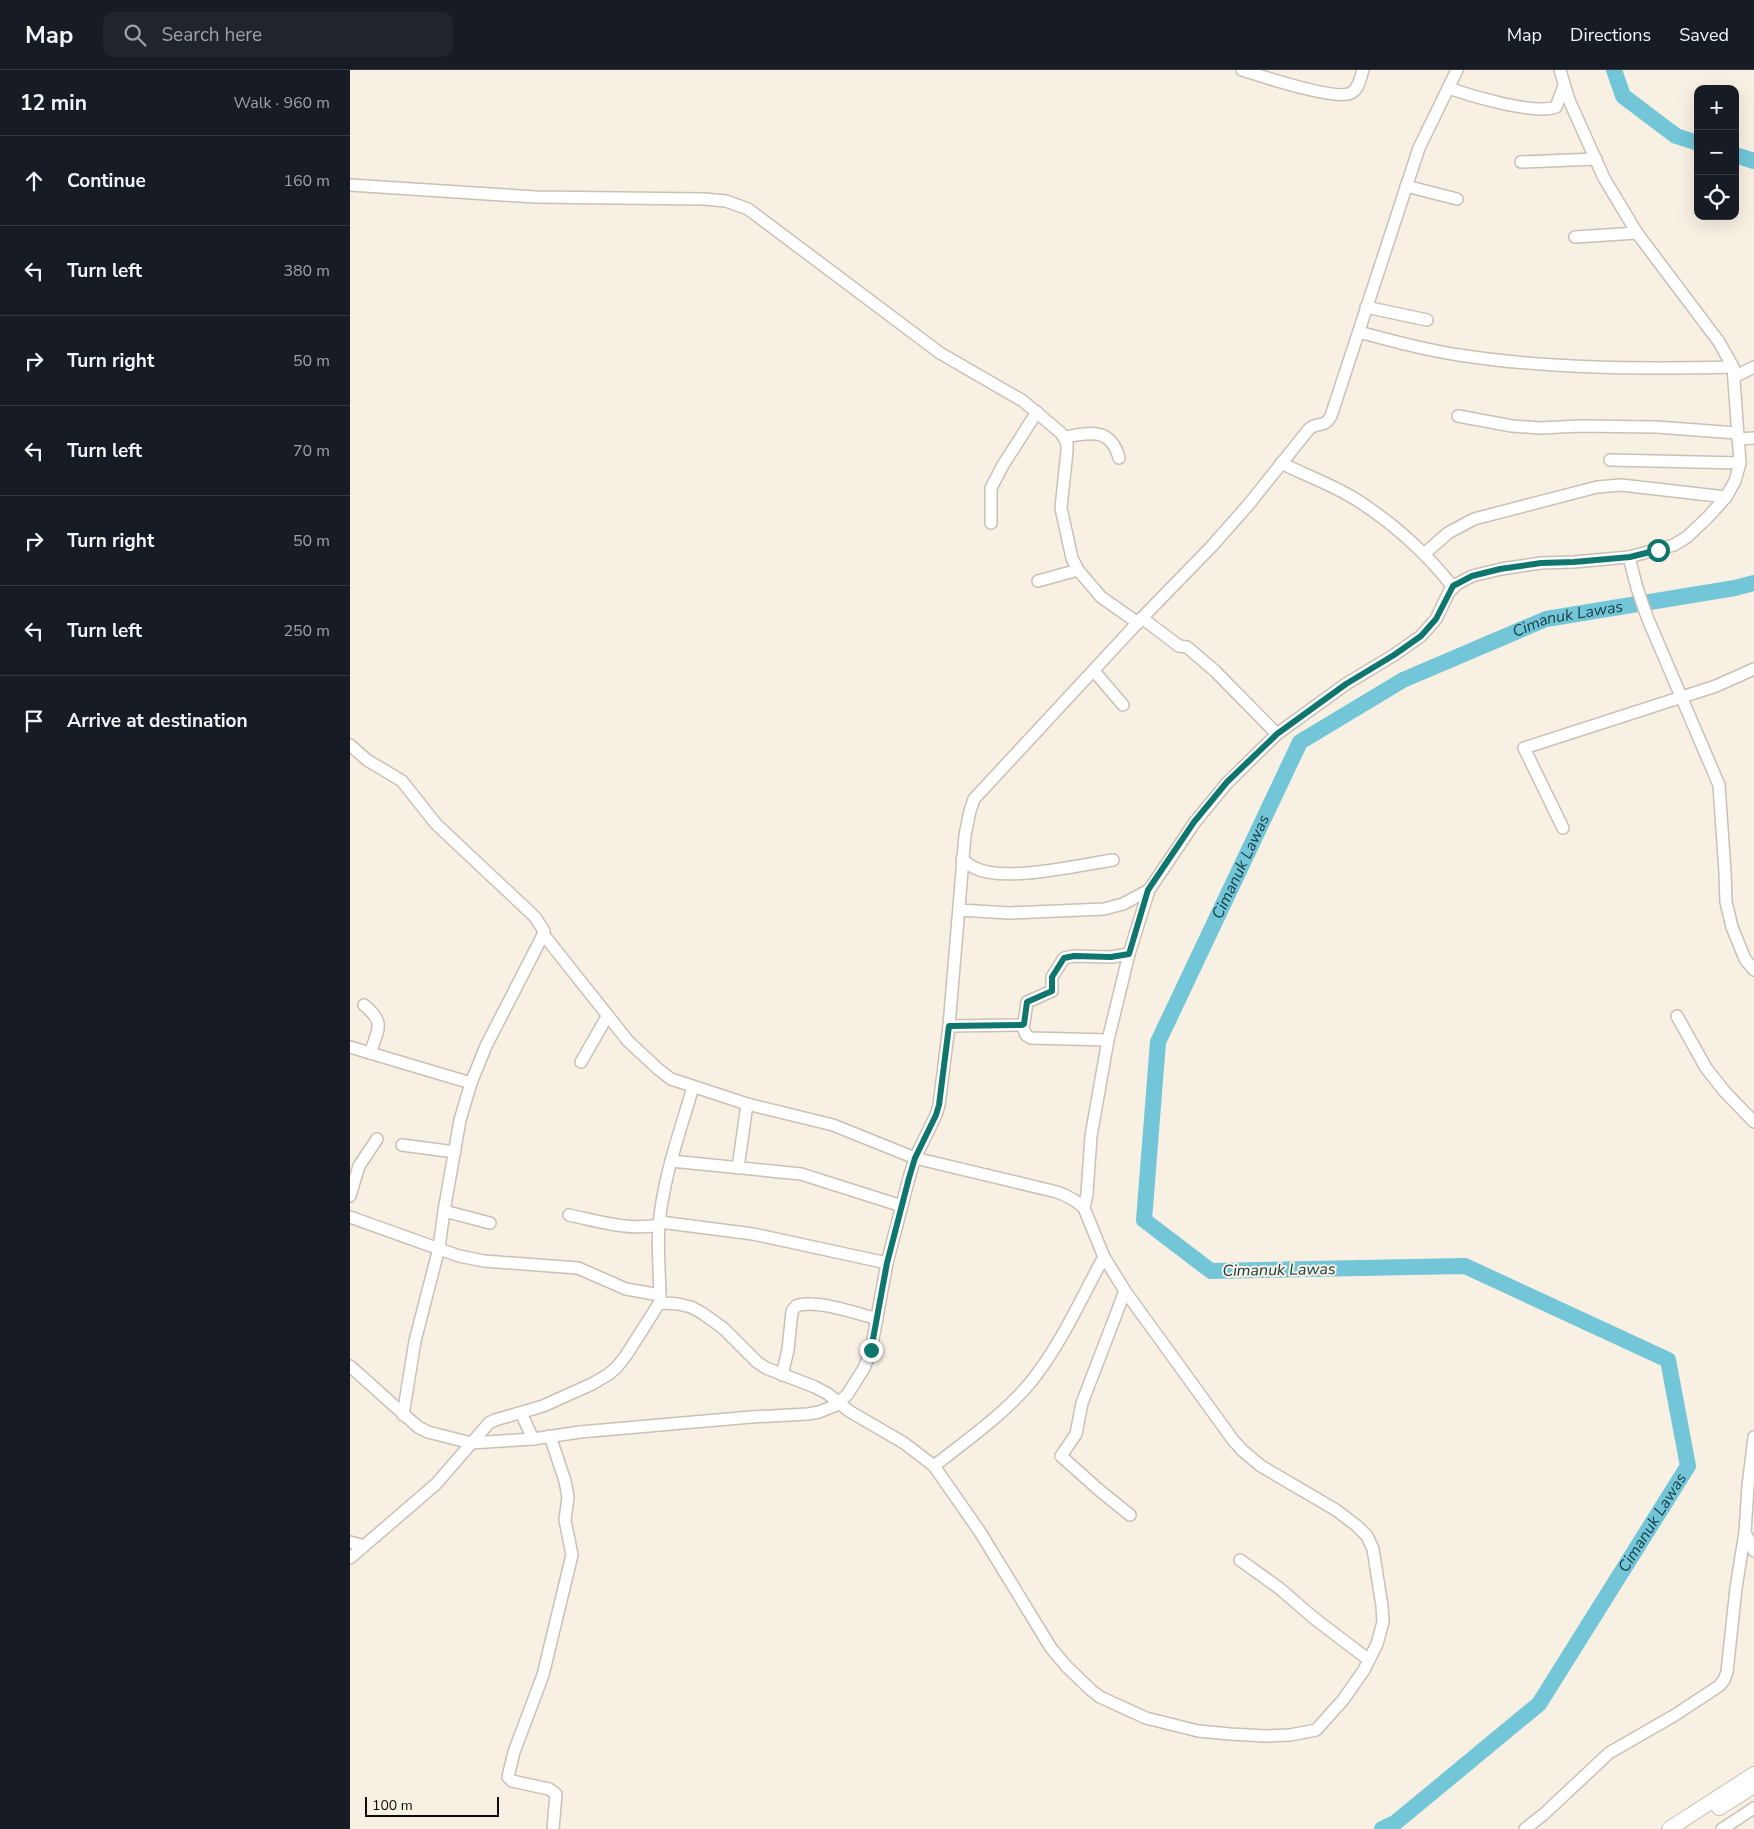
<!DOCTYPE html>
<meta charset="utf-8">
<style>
body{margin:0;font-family:"Nunito Sans",sans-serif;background:#20242c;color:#f1f3f6}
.controls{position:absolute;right:15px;top:15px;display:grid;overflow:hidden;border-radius:10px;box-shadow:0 5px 20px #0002}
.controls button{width:45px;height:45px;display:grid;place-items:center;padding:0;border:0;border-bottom:1px solid #363941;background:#171b24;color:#f1f3f6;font:25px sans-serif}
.scale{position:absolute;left:15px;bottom:12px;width:134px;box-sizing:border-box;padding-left:5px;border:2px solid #0e0c07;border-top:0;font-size:14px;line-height:18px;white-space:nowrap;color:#0e0c07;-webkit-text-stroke:4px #f8f0e3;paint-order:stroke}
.stop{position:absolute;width:15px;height:15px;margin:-11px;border:4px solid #0f766e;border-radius:50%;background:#fff}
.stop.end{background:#0f766e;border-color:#fff;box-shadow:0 1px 5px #0008}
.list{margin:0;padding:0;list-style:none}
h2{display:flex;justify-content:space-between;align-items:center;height:65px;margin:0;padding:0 20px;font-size:21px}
h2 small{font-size:16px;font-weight:400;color:#9ea1a6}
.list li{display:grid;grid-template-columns:32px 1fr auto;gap:15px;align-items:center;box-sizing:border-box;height:90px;padding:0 20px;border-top:1px solid #363941}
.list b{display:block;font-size:19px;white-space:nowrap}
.list em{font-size:16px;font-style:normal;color:#9ea1a6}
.icon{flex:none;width:28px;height:28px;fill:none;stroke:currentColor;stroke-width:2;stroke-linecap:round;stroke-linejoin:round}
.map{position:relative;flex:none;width:1404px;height:1759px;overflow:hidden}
header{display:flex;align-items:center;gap:30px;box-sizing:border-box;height:70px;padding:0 25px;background:#171b24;border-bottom:1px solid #363941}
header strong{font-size:24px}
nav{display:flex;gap:28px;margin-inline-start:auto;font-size:18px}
.search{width:350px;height:45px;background:#20242c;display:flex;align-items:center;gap:12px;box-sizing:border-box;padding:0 18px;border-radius:10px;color:#9ea1a6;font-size:19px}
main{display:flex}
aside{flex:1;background:#171b24}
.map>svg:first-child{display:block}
</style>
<header>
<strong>Map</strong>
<div class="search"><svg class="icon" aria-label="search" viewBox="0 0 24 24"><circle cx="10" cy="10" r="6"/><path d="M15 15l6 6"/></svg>Search here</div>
<nav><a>Map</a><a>Directions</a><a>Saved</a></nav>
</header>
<main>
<aside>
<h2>12 min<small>Walk · 960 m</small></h2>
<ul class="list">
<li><svg class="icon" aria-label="ahead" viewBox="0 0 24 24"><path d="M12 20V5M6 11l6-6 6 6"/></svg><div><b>Continue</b></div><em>160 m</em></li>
<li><svg class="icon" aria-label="left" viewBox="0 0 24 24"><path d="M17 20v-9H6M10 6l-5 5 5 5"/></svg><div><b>Turn left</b></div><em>380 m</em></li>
<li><svg class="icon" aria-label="right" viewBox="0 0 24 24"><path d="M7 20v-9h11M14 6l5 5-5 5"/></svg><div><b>Turn right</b></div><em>50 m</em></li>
<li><svg class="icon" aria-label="left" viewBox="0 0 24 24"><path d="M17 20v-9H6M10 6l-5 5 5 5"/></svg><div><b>Turn left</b></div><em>70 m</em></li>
<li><svg class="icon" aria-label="right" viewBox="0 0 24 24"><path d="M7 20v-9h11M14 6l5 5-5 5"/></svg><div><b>Turn right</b></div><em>50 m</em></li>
<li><svg class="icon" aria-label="left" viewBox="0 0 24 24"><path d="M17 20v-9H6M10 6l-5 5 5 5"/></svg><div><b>Turn left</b></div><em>250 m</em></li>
<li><svg class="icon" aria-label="arrive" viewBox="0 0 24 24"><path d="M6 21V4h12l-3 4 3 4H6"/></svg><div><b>Arrive at destination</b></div></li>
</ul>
</aside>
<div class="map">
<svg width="1404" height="1759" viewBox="0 0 1404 1759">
<rect width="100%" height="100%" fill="#f8f0e3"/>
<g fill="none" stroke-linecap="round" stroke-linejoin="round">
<g stroke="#72c6d8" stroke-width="16">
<polyline points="1264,0 1273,26 1326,66 1348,73"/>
<polyline points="1385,85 1404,91"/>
<path id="s1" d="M 1032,1759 L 1045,1753 L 1189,1634 L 1338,1396 L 1318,1290 L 1115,1196 L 861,1201 L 794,1150 L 808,972 L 950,672 L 1053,610 L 1196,549 L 1385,518 L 1404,513"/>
</g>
<g stroke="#c9c1b4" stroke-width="14">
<g id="minor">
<path d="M 892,0 C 911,6 986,31 1001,23 C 1009,19 1010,8 1013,0"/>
<path d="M 1098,18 C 1121,26 1184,45 1206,37 L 1214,16"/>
<polyline points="1171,92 1246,89"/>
<polyline points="0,115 185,127 354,129 376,131 398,139 590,283 673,331 711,363 717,373 717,381 711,438 722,488 728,500 751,527 788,553"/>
<polyline points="1056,116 1107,129"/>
<polyline points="1225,167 1287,163"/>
<polyline points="1016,237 1077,250"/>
<path d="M 1009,262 C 1042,271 1075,280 1109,285 C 1199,299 1292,299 1383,297"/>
<polyline points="1384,307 1404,297"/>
<polyline points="1108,346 1162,356 1190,358 1230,356 1306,357 1387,363"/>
<path d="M 715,367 C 741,362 761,358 769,388"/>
<polyline points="1388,369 1404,368"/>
<polyline points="1260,390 1390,393"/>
<path d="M 931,393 C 957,406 986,416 1010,432 C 1045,455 1077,484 1103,517"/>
<polyline points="641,453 641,418 653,395 687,342"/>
<polyline points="1074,484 1098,463 1124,449 1247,417 1271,415 1376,427"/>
<polyline points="1279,487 1287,518 1297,547 1369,715 1375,802 1376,832 1382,857 1395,889 1404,900"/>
<polyline points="688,511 728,500"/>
<polyline points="792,548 829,576 837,577 865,601 927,664"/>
<polyline points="744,601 773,635"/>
<polyline points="0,675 17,690 52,711 86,754 185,847 194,861 193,865 136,976 121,1013 110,1050 94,1141 89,1178 65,1271 53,1345"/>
<polyline points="1213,758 1174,678 1366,616 1404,599"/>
<path d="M 612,789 C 616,792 620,796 625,798 C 655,813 729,795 763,790"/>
<polyline points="609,840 659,843 754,839 773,834 799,820"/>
<path d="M 14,935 C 36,953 28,959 20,983 L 121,1013"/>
<polyline points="1327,946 1356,998 1375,1022 1404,1052"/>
<polyline points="672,955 676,965 681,968 758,970"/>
<polyline points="599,956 672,955 674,953 677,932 702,921 702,907 714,888 724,886 761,887 779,884"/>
<polyline points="0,977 20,983"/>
<polyline points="231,992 258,945"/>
<polyline points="52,1075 105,1082"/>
<polyline points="321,1091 451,1104 552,1136"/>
<polyline points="388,1098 397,1034"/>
<polyline points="0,1126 9,1096 27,1069"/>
<polyline points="734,1138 737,1124 741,1066 758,970 779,884 799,820 845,752 877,713 927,664 996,614 1044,585 1071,566 1086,549 1099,522 1107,514 1122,506 1151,499 1191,493 1224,492 1279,487 1324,475 1337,467 1359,446 1376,427 1385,411 1390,393 1383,297 1369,272 1287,163 1254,108 1219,30 1210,0"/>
<polyline points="94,1141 140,1153"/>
<path d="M 219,1145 C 248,1151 279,1161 309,1155"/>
<polyline points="0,1147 109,1186 134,1191 228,1198 276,1219 310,1225"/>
<polyline points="310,1152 403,1164 537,1193"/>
<polyline points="775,1221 732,1333 726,1364 711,1386 749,1420 780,1445"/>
<path d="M 310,1231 C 310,1206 307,1180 309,1155 C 313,1108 330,1062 343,1017"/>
<path d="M 0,1296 L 68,1357 L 78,1362 L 121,1373 L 183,1369 L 230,1362 L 401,1347 L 458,1344 L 469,1342 L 484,1336 L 497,1325 L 504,1314 L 514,1298 L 521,1280 L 537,1193 L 559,1108 L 565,1088 L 586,1045 L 589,1035 L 599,956 L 615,765 L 620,741 L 624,729 L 792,548 L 862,476 L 899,434 L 959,359 C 968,351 974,359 981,346 L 1069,78 L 1107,0"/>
<path d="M 432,1305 L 438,1280 L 442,1241 L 446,1236 C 465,1229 507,1243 527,1249"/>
<polyline points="171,1343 183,1369"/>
<polyline points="200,1366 215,1411 218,1427 215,1450 222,1485 193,1605 164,1682 158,1707 162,1711 199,1719 206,1724 203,1759"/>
<polyline points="1404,1367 1398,1416 1395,1462 1404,1481"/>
<path d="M 584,1396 C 617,1370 653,1345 680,1313 C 711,1275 730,1230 754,1187"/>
<polyline points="0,1472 14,1476"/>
<path d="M 0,1488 L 86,1414 L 139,1353 L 145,1350 L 193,1336 L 242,1314 L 259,1304 L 267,1297 L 277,1284 L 308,1235 L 313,1233 L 328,1234 L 341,1237 L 352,1243 L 373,1258 L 407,1292 L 416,1298 L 465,1317 L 478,1324 L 499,1341 L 554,1373 L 584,1396 L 630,1462 L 701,1578 L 717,1597 L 741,1620 L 750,1627 L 796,1648 L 848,1661 L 880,1664 L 916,1666 L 940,1665 L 966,1660 L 993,1630 L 1014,1600 L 1027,1574 L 1033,1552 L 1032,1536 L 1023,1479 L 1017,1466 L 1007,1456 L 986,1440 L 911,1396 L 893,1381 L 883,1370 L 775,1221 L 754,1187 L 734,1138 C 726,1130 718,1126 707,1122 L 565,1088 L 483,1055 L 397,1034 L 321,1009 L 308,999 L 278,971 L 193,864"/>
<polyline points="890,1490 929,1518 965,1549 1019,1590"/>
<polyline points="1175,1759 1194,1744 1259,1683 1325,1645 1369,1616 1374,1610 1377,1602 1386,1518 1395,1462"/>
<polyline points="1372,1759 1404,1738"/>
</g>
</g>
<g stroke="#c9c1b4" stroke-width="16">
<g id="major">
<polyline points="1369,1738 1404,1716"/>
<polyline points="1319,1759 1404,1704"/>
</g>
</g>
<use href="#minor" stroke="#fff" stroke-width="11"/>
<use href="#major" stroke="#fff" stroke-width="14"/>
</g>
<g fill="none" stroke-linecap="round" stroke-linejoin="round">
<polyline stroke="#0f766e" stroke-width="6" points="521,1280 537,1193 559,1108 565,1088 586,1045 589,1035 599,956 672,955 674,954 677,932 702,921 702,907 714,888 724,886 761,887 779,884 798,820 844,752 877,712 927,664 996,614 1044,585 1071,566 1086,549 1103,516 1122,506 1150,499 1191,493 1224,492 1280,487 1308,480"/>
</g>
<g text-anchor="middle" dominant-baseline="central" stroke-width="4" stroke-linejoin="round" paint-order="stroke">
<g font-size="16" font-style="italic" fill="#143c44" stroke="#f8f0e3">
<text stroke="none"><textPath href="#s1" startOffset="1959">Cimanuk Lawas</textPath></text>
<text stroke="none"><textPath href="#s1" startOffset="1524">Cimanuk Lawas</textPath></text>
<text transform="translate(929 1200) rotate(-1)">Cimanuk Lawas</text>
<text stroke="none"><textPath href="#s1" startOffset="415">Cimanuk Lawas</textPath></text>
</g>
</g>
</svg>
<div class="controls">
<button>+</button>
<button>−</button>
<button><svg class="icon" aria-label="locate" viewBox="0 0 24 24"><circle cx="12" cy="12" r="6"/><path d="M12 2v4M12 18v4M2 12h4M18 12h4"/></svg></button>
</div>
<div class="scale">100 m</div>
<div class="stop" style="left:1308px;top:480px"></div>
<div class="stop end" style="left:521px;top:1280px"></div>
</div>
</main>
